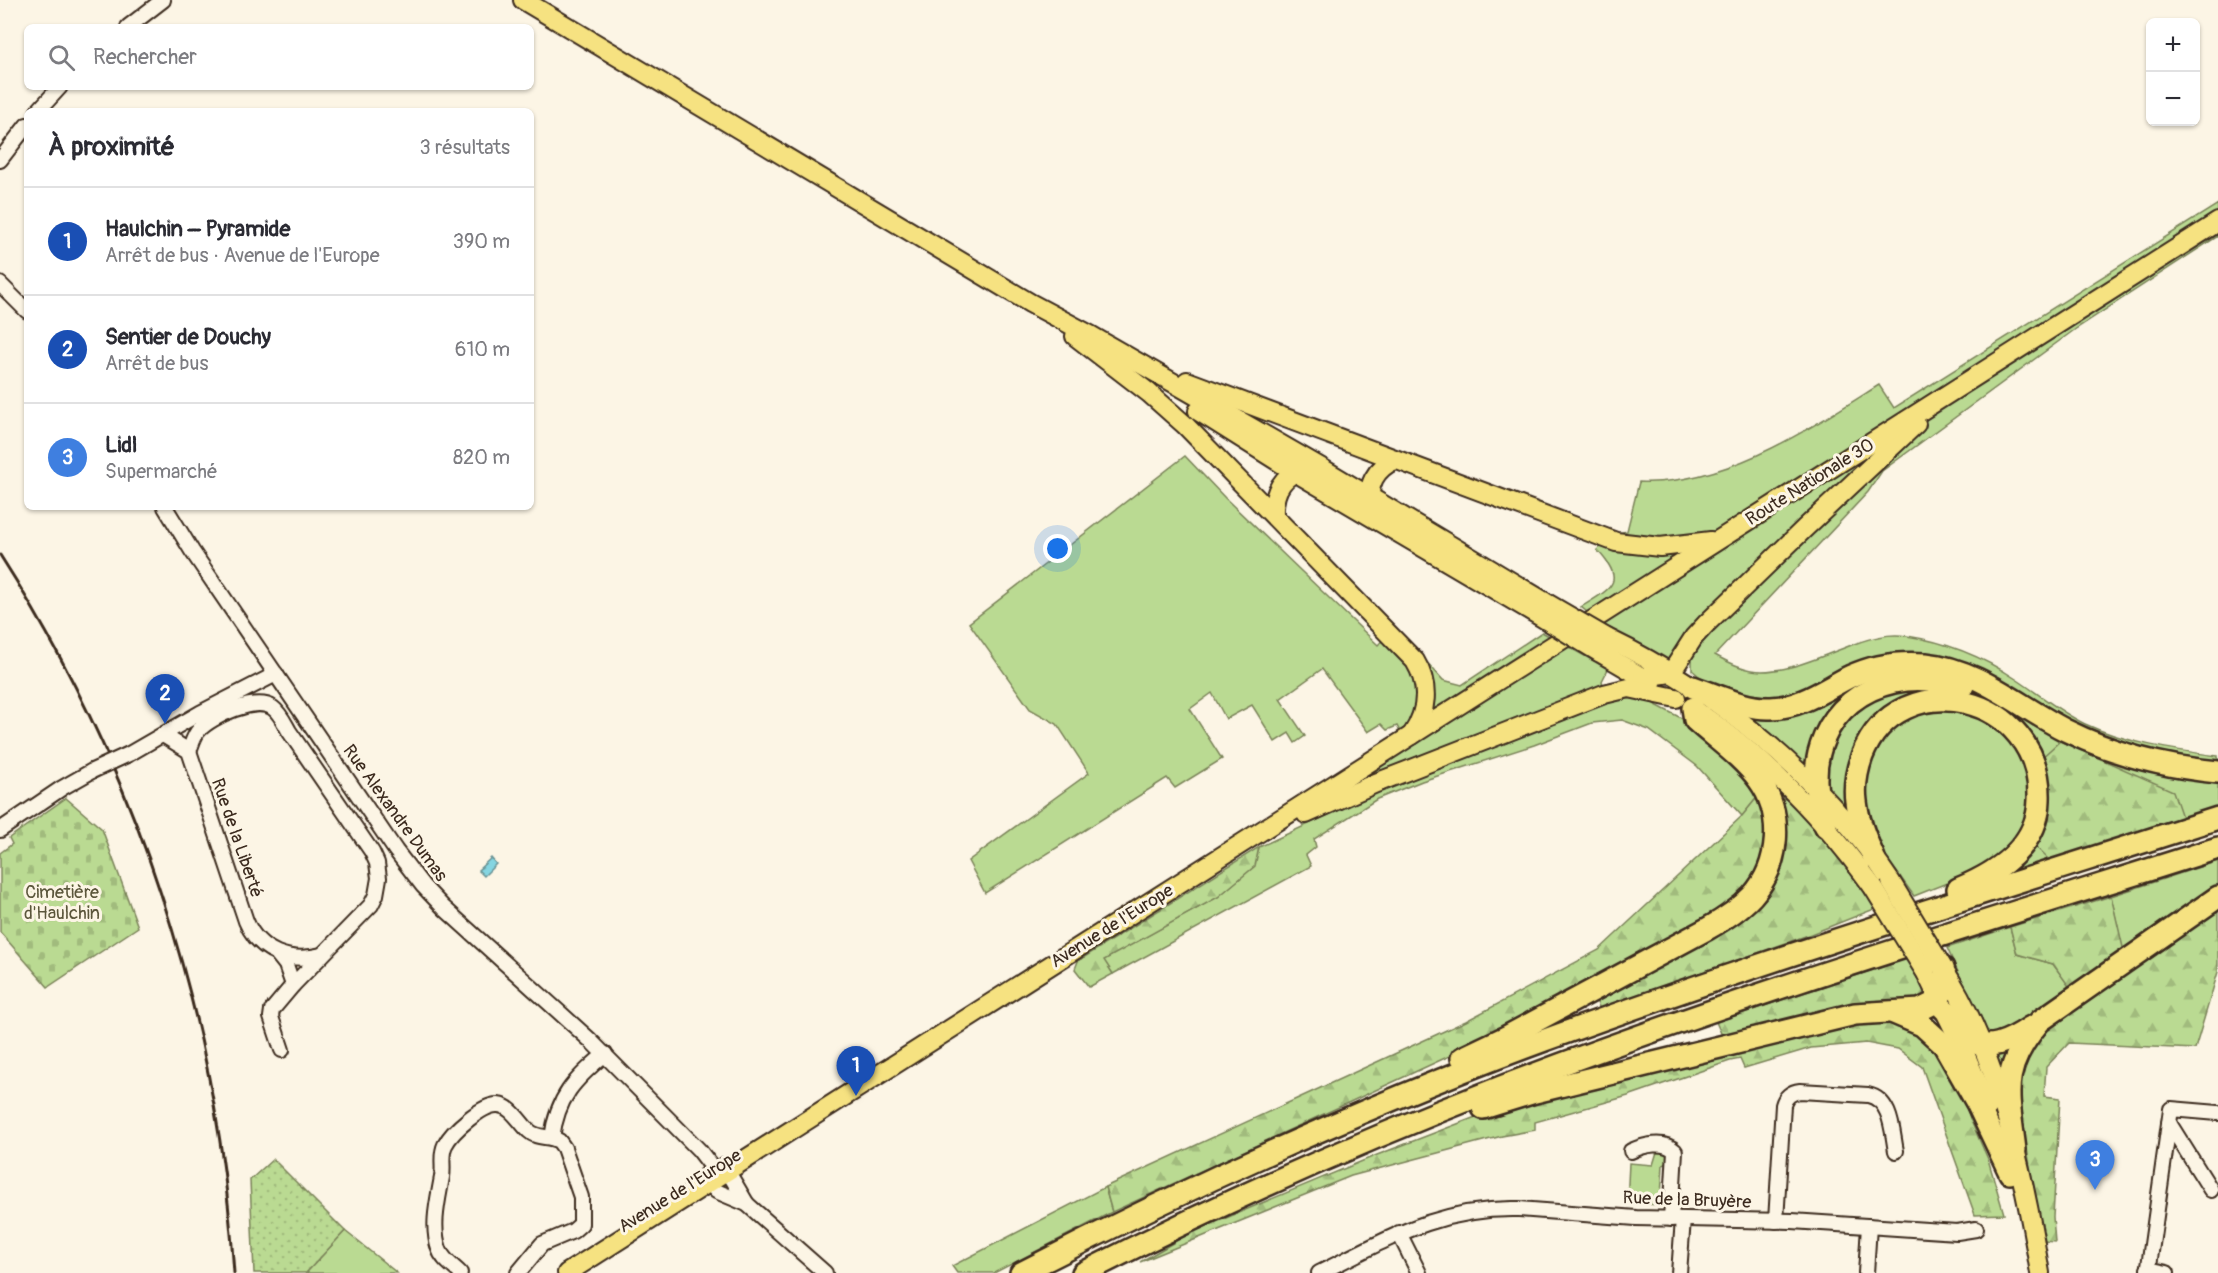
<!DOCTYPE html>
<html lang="fr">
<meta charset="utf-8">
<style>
body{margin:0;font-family:Pangolin,sans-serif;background:#f2f2f3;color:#2b2b33}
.controls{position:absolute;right:18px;top:18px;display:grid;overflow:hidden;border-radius:9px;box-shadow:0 2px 4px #0004}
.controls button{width:54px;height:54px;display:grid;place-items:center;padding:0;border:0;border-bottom:2px solid #e1e1e2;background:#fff;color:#2b2b33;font:30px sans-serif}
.you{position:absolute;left:1058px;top:549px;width:21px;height:21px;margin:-15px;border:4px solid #fff;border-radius:50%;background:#1a73e8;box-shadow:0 0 0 9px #1a73e833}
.badge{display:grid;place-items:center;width:39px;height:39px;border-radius:50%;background:#0b8043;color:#fff;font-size:20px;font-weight:700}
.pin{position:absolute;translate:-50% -50px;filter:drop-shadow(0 2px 3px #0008)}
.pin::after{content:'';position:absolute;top:32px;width:21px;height:18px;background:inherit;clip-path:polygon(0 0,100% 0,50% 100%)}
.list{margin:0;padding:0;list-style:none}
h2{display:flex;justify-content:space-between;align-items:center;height:78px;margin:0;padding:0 24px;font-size:26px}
h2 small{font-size:20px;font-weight:400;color:#7c7c81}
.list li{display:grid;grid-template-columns:39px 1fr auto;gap:18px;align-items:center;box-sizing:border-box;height:108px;padding:0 24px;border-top:2px solid #e1e1e2}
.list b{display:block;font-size:22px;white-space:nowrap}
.list p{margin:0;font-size:20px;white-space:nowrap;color:#7c7c81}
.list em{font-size:20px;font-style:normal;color:#7c7c81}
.icon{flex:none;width:33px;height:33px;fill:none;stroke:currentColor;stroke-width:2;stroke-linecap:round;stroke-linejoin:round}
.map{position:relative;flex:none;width:2218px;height:1273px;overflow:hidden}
.search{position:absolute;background:#fff;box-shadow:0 2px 4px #0004;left:24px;top:24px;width:510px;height:66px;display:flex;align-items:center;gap:15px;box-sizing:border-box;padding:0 21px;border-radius:9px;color:#7c7c81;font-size:22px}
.panel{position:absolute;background:#fff;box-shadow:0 2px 4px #0004;left:24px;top:108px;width:510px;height:402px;border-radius:9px}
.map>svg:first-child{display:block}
</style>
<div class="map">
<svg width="2218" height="1273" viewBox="0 0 2218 1273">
<defs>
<pattern id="forest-firs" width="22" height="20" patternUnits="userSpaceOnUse" patternTransform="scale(1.5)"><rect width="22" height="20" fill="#bada92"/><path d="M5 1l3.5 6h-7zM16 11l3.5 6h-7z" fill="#a1bb7d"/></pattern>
<pattern id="cemetery-stones" width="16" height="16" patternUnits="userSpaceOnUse" patternTransform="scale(1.5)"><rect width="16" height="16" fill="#bada92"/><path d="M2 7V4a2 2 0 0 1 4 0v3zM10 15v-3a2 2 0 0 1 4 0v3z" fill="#a1bb7d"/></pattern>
<pattern id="garden-dots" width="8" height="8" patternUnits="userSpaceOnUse" patternTransform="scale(1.5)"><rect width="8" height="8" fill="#bada92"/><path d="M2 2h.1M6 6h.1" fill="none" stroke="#a1bb7d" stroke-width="1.8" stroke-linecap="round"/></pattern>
<pattern id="water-ripples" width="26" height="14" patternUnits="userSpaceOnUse" patternTransform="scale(1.5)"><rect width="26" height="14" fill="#85d5e1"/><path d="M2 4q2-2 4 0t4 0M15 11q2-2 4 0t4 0" fill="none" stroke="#74b7c1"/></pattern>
</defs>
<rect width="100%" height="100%" fill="#fcf5e5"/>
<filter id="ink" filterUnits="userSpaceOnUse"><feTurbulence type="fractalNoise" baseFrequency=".0167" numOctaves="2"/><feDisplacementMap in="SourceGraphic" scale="12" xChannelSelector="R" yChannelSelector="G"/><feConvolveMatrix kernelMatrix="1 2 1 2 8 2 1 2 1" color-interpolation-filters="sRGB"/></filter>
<g filter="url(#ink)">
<g fill="#bada92" stroke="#7a8258" stroke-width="1.5">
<path d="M 2218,204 L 2218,236 L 2077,328 L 1882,471 L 1868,492 L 1715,655 C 1729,663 1745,671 1762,671 C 1792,671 1825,655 1854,644 C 1871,638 1888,633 1907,636 C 1946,642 1983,657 2016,679 C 2039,694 2060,712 2085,724 C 2126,743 2173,750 2218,756 L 2218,808 L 1999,876 L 1962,877 L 1914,896 L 1874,840 L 1848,818 L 1711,683 L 1699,676 L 1692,670 L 1692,658 L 1698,644 L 1760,582 L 1834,512 L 1670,660 L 1659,661 L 1614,634 L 1581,607 C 1612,588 1627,582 1597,550 L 1615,534 L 1627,531 L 1639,482 C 1725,486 1809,429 1879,385 L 1894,408 Z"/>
<polygon points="1185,456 1225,498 1378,645 1395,627 1443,680 1462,685 1542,632 1608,669 1602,681 1607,701 1636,698 1652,703 1685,720 1730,755 1759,800 1755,800 1742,816 1697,766 1649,730 1622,720 1592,723 1534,745 1422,781 1377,799 1314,839 1316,847 1306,855 1311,866 1113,974 1103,960 1218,897 1254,866 1259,847 1376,793 1367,775 1408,747 1397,726 1387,730 1381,724 1368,732 1322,669 1280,699 1305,736 1295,743 1289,733 1275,742 1252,705 1226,719 1212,693 1190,709 1222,759 1175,788 1167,778 985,893 968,861 1089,773 1057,724 1030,709 969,623"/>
<polygon points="2218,861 2218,907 2001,1085 1980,1020 1947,948 2010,927 2017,954 2053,964 2073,991 2124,956 2111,896"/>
<polygon points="1665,1151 1674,1161 1663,1165 1661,1196 1668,1200 1663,1205 1627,1203 1629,1163 1653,1165 1657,1152"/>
<polygon points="1105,1187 1112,1212 994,1273 957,1273 952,1266"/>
<polygon points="345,1231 397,1273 306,1273"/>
</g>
<g fill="url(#forest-firs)" stroke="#7a8258" stroke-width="1.5">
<polygon points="2060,741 2173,791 2183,820 2050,861 2031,842 2039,760"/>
<polygon points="1779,798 1791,800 1837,853 1877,908 1811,934 1600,1009 1588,985 1510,1028 1112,1212 1105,1187 1466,1021 1599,950 1742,816 1755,800"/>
<polygon points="1259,847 1255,866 1218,897 1104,960 1113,974 1089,987 1075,969 1078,961"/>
<polygon points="2111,896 2125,956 2073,992 2053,964 2017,954 2010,927"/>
<polygon points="2218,907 2218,972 2195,1049 2069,1043 2046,1067 2044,1096 2060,1098 2053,1217 2055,1242 2043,1241 2022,1120 2019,1083 2028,1046 2054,1019"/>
<path d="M 1909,958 C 1916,971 1930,989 1920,1003 L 1937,1048 L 1957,1081 L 1971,1121 L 1988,1159 L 2004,1214 L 1975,1215 L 1922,1067 L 1898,1049 L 1866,1043 L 1811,1048 L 1744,1068 L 1740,1059 L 1730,1061 L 1628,1096 L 1535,1122 L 1535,1130 L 1502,1136 L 1351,1176 L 1140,1262 L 1190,1233 L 1377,1155 L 1486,1113 L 1729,1051 L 1716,1022 Z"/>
</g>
<polygon fill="url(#cemetery-stones)" stroke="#7a8258" stroke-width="1.5" points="66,798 102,829 138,927 48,987 0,932 0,853 12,844 9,838"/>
<polygon fill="url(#garden-dots)" stroke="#7a8258" stroke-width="1.5" points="273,1159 345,1231 306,1273 254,1273 250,1180"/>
<polygon fill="url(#water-ripples)" stroke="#679193" stroke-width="1.5" points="491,858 496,864 484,876 478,870"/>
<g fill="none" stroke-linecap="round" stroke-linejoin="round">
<g stroke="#3b2a1e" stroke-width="18">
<g id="minor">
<polyline points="128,27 163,0"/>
<polyline points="38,111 60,87"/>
<polyline points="0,160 27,125"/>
<polyline points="0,284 27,311"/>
<polyline points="165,507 192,551 396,851 423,886 444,908 590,1040 699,1150 719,1176"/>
<path d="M 163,735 L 189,751 L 246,921 C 259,953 291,963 322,955"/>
<path d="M 189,751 C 192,744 194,735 199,730 C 212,716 256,696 273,708 C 280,713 285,724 289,731 L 372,852 L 377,863 L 379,878 L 376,895 L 371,905 L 293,985 L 272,1010 L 271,1017 L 282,1050"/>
<polyline points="129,754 200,713 276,674"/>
<polyline points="0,830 62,788 92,771"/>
<polyline points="278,955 286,965 293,985"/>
<polyline points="2169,1123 2211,1190"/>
<path d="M 552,1138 C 557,1097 575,1079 605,1054"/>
<path d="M 1631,1151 C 1644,1145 1664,1140 1675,1151 L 1671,1219"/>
<polyline points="724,1165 747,1204"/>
<polyline points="704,1176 716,1191 747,1204 825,1273"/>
<path d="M 1776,1221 L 1783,1105 C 1785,1097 1791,1092 1800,1091 L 1868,1095 C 1892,1100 1892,1132 1896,1151"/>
<polyline points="1399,1233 1419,1273"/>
<polyline points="2148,1269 2167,1273"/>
<path d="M 460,1273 C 453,1266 442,1259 439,1249 C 431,1226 438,1200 442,1177 C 444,1166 440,1155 445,1145 C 452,1131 483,1104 498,1105 C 512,1106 520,1123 529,1131 C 537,1139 549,1135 559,1141 L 564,1148 L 581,1197 L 581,1224 L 573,1231 L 542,1244 L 518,1273"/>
<path d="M 1319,1273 C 1388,1239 1439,1207 1519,1209 L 1636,1218 L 1792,1221 L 1957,1232 L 1976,1229"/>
<polyline points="1679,1273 1683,1219"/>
<polyline points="1866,1273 1869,1226"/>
<polyline points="2148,1273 2171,1109 2218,1113"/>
</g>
</g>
<g stroke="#3b2a1e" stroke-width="22">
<g id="major">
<polyline points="523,0 1030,303 1092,336 1320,467 1545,602"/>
<path d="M 1075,336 L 1149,393 L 1185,425 L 1415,661 C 1430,686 1427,712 1412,735"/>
<polyline points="1187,381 1616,542 1660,547 1711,541"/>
<polyline points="1198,411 1295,472 1538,615"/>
<path d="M 1372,507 C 1365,486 1376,468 1395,460"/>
<path d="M 1274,514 C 1273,492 1282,475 1304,469"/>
<path d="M 1607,638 C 1719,692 1822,778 1891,882"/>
<polyline points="1599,652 1652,683"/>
<polyline points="1643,677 1671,673 1694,637 1706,624 1805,528 1916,424"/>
<path d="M 1698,712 C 1766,758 1825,821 1873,887"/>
<polyline points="1306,814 1376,783 1604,694 1629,688 1676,698"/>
<path d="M 1943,968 C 1998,1053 2024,1175 2040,1273"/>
<polyline points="1926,973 1960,1042 1988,1107"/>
<polyline points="567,1273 2218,222"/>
</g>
</g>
<g stroke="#3b2a1e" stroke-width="26">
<g id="highway">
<path d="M 1693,687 C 1717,695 1745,709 1771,708 C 1802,707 1825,689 1851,676 C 1874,665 1901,662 1926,664 C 1978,669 2020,707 2065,730 C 2113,754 2165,767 2218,772"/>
<path d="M 1826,827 C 1800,766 1825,697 1894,682 C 1917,677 1940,680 1963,686"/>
<path d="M 1874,858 C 1866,840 1858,821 1856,801 C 1854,786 1857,770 1862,756 C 1899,661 2043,694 2039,800 C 2038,847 1997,873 1958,889"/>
<path d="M 1944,1009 C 1954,1016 1957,1026 1965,1035 C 1984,1056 2012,1040 2031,1027"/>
<polyline points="1894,1013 1922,1025 1944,1045 1977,1103 2010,1173"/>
<path d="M 1462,1058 L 1506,1037 L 1707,929 C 1723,920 1739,910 1752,896 C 1780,865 1784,814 1759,780 C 1742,757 1716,739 1695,720 L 1693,708"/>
<polyline points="1483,1108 1535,1092 1855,1014 1920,1010 1934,1003 1942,993 1946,984 1943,968"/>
<path d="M 2015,1150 C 2008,1092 1999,1070 2040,1021 L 2218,897"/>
<path d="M 1021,1273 C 1190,1186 1365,1106 1545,1040 C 1767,959 1993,890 2218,818"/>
<path d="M 1083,1273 C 1219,1204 1359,1142 1501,1087 C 1736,997 1978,924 2218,848"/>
</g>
</g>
<use href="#minor" stroke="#fcf5e5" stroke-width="14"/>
<use href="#major" stroke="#f6e281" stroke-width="18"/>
<use href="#highway" stroke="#f6e281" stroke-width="21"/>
<path stroke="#3b2a1e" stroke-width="3" d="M 0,555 C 138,770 218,1019 234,1273"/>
<g stroke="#3b2a1e" stroke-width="18" stroke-linecap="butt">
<polyline id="minor-bridge" points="92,771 129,754"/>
</g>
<g stroke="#3b2a1e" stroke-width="22" stroke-linecap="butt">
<g id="major-bridge">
<polyline points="1545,602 1607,638"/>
<polyline points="1538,615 1599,652"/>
<polyline points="1891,882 1943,968"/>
<polyline points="1873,887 1926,973"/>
</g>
</g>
<use href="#minor-bridge" stroke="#fcf5e5" stroke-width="14"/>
<use href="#major-bridge" stroke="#f6e281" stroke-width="18"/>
</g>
</g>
<g text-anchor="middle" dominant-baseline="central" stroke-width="6" stroke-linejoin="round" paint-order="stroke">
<g font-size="18" fill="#3b2a1e" stroke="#fcf5e5">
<text transform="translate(1810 482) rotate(-32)">Route Nationale 30</text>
<text transform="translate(395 813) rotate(54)">Rue Alexandre Dumas</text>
<text transform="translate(237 838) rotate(71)">Rue de la Liberté</text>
<text transform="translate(1112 926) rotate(-32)">Avenue de l'Europe</text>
<text transform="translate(680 1191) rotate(-32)">Avenue de l'Europe</text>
<text transform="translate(1687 1200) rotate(2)">Rue de la Bruyère</text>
</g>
<g font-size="18" fill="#5b563b" stroke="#fcf5e5">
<text x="62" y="892">Cimetière<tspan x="62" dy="21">d'Haulchin</tspan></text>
</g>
</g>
</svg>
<div class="controls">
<button>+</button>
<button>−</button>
</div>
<div class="you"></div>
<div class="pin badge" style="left:856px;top:1096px;background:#1a4fb4">1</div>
<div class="pin badge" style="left:165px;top:724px;background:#1a4fb4">2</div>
<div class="pin badge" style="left:2095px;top:1190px;background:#3f7fe0">3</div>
<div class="search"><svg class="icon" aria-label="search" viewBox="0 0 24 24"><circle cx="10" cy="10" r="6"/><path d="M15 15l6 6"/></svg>Rechercher</div>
<section class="panel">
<h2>À proximité<small>3 résultats</small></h2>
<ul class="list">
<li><span class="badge" style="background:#1a4fb4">1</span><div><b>Haulchin – Pyramide</b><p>Arrêt de bus · Avenue de l'Europe</p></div><em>390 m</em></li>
<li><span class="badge" style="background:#1a4fb4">2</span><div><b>Sentier de Douchy</b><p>Arrêt de bus</p></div><em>610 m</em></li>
<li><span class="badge" style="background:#3f7fe0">3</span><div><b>Lidl</b><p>Supermarché</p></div><em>820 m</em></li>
</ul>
</section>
</div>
